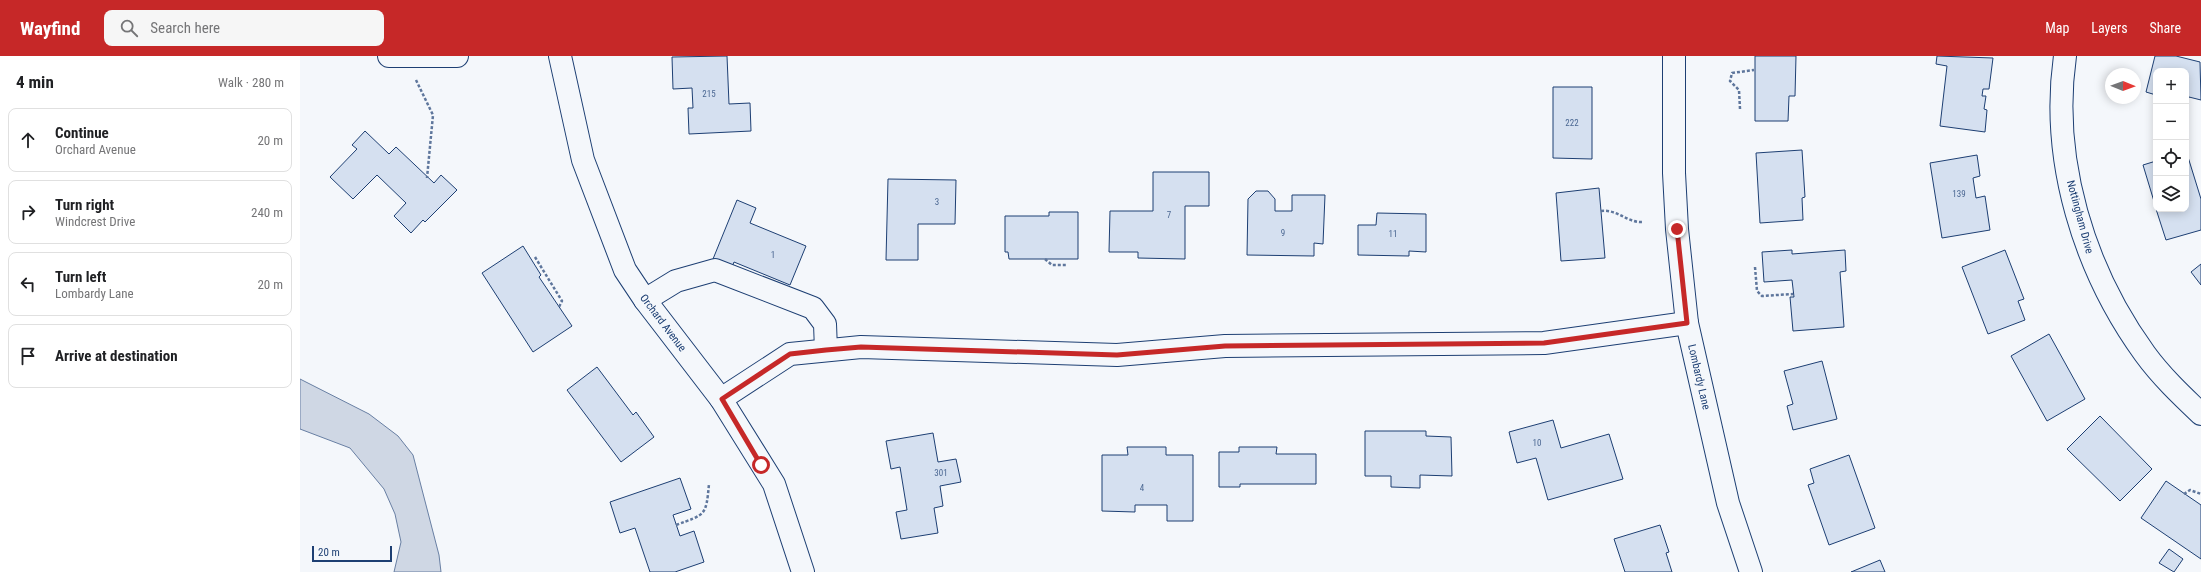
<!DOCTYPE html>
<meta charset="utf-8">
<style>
body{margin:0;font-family:"Roboto Condensed",sans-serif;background:#f6f6f6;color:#202124}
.controls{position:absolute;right:12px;top:12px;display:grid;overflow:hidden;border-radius:8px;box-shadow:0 2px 10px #0003}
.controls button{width:36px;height:36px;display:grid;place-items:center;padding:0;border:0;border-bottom:1px solid #e0e0e0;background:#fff;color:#202124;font:20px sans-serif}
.compass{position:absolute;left:1805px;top:12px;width:36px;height:36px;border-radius:50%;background:#fff;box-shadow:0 2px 10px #0003;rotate:91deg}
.scale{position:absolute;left:12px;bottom:10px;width:80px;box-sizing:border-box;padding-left:4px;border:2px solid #1d3f73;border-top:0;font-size:11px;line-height:14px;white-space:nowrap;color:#1d3f73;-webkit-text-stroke:3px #f4f7fb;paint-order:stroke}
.stop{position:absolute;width:12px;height:12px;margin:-9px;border:3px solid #c62828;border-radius:50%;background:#fff}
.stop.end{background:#c62828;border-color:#fff;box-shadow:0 1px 4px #0008}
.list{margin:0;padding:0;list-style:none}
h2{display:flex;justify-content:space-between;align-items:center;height:52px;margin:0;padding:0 16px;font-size:17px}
h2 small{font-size:13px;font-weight:400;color:#757577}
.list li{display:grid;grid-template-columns:26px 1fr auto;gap:12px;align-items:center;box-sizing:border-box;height:64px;margin:0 8px 8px;padding:0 8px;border:1px solid #e0e0e0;border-radius:8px}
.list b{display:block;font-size:15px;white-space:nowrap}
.list p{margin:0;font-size:13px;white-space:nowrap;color:#757577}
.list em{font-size:13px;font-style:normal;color:#757577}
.icon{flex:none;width:22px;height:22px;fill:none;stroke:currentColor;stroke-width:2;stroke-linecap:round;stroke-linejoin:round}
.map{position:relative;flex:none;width:1901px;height:516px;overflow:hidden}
header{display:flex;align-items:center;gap:24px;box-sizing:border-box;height:56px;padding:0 20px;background:#c62828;color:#fff}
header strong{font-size:19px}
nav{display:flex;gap:22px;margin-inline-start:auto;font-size:14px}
.search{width:280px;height:36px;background:#f6f6f6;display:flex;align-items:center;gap:10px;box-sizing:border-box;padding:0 14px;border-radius:8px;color:#757577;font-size:15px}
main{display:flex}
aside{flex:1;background:#fff}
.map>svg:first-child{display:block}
</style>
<header>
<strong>Wayfind</strong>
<div class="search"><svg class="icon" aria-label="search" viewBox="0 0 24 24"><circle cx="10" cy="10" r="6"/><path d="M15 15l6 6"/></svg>Search here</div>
<nav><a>Map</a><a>Layers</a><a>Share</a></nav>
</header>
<main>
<aside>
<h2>4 min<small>Walk · 280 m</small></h2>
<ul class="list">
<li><svg class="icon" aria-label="ahead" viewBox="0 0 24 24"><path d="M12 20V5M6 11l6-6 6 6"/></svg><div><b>Continue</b><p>Orchard Avenue</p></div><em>20 m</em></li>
<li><svg class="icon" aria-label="right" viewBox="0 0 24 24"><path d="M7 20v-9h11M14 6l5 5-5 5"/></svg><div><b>Turn right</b><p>Windcrest Drive</p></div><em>240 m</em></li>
<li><svg class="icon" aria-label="left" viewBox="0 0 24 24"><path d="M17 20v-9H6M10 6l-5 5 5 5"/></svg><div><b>Turn left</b><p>Lombardy Lane</p></div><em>20 m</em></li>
<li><svg class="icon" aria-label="arrive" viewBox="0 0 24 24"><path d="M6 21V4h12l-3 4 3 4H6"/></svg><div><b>Arrive at destination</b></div></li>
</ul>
</aside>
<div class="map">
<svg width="1901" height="516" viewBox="0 0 1901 516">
<rect width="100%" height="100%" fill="#f4f7fb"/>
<polygon fill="#cfd7e4" stroke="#687fa3" points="0,323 69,358 98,380 113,399 139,499 141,516 94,516 101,486 95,458 84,433 50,392 0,373"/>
<g fill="#d5e0f0" stroke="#1d3f73">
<polygon points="427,0 429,48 450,47 451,75 389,78 388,52 393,52 392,32 373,33 372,1"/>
<polygon points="1455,0 1496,0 1495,40 1489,40 1488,65 1455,65"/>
<polygon points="1637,0 1693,2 1689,33 1683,33 1682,40 1686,40 1684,53 1687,54 1685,76 1640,70 1647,10 1636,8"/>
<polygon points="1855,0 1876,0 1900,6 1901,44 1889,41 1886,47 1886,15 1856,15 1856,39 1846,36"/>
<polygon points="1253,31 1292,31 1292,103 1253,102"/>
<polygon points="65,75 89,98 96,91 134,127 141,119 157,134 125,166 123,164 111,177 94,160 106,147 77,119 53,143 30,121 57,93 52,89"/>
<polygon points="1502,94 1505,141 1502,142 1503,164 1460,167 1456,97"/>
<polygon points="1677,99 1680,120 1673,122 1676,142 1685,140 1690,174 1642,182 1630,107"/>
<polygon points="1888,101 1901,143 1901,174 1866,184 1856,153 1886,153 1886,102"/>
<polygon points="1856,105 1856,152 1843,109"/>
<polygon points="853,116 909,116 909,150 885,150 885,203 838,202 838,196 809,196 810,155 853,155"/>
<polygon points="588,123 656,124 655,168 618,168 618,204 586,204"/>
<polygon points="1299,132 1305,202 1261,205 1256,137"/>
<polygon points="956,135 968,135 975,143 975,155 992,155 992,139 1025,139 1023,188 1014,187 1014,200 947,199 948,143"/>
<polygon points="437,144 456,152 450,167 506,190 490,229 434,206 432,211 413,203"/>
<polygon points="749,156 778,156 778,203 709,203 708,196 705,196 705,160 749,160"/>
<polygon points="1077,157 1126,158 1126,196 1109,195 1109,200 1058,199 1058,169 1076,169"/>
<polygon points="223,190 241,219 239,221 272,270 233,296 182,217"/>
<polygon points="1492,194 1492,198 1545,194 1546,215 1540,216 1544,271 1493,275 1490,241 1494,241 1492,224 1464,226 1462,196"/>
<polygon points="1705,194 1724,243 1718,245 1725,264 1688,278 1662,211"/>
<polygon points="1901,208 1901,229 1891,216"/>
<polygon points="1749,278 1785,343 1747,365 1711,300"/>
<polygon points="1522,305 1537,363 1493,374 1487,350 1493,348 1484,315"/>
<polygon points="297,311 333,359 336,356 354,381 321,406 267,334"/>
<polygon points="1800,360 1852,413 1820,445 1767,393"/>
<polygon points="1253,364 1261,392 1309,378 1323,423 1248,444 1236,402 1217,407 1209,376"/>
<polygon points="1065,375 1126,375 1126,380 1151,381 1152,420 1120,419 1120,432 1091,431 1091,420 1065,420"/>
<polygon points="633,377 638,406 656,403 661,426 640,430 643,450 634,452 638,477 601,483 596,456 607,454 600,411 591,413 586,385"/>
<polygon points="827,391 866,391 866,399 893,399 893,465 867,465 867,449 835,449 835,456 802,455 802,399 828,399"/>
<polygon points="939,391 977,391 976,398 1016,398 1016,428 940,428 940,431 919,431 919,396 939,396"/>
<polygon points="1549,399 1575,472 1529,489 1508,429 1514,427 1510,413"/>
<polygon points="380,422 391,453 373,459 380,480 394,475 404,506 375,516 350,516 335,472 320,477 310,446"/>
<polygon points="1866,425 1901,449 1901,503 1841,462"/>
<polygon points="1360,469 1369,496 1366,497 1372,516 1325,516 1314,483"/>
<polygon points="1869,493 1883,503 1874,516 1859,507"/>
<polygon points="1580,504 1585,516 1551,516"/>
</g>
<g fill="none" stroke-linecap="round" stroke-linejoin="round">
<g stroke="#1d3f73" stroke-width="24">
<g id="minor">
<polyline points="89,0 157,0"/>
<polyline points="260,0 283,104 325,214 345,244 421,343 474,428 503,516"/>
<polyline points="1374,0 1374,117 1377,173 1387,267 1428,447 1451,516"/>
<path d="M 1765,0 C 1750,104 1784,214 1845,298 C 1861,320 1881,339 1901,358"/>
<polyline points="345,244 376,225 415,214 513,252 525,268 526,294"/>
<polyline points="421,343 490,298 561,291 817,299 925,290 1244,287 1387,267"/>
</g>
</g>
<g stroke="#5e769c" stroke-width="2.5" stroke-dasharray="3 2" stroke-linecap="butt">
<polyline points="116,24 133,59 127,122"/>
<polyline points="1440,53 1439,34 1430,25 1432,17 1454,14"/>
<path d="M 1301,155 C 1318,153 1327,167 1343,166"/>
<polyline points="235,201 262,245 259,251"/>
<polyline points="745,203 752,209 767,209"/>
<polyline points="1455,211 1457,235 1462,240 1493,238"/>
<polyline points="1884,438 1890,434 1901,438"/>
<path d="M 376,469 C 406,458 406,460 409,428"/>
</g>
<use href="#minor" stroke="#f4f7fb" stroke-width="22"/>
</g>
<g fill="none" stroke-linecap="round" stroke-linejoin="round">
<polyline stroke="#c62828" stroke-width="5" points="461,409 422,343 490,298 526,294 561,291 817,299 925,290 1244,287 1387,267 1377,173"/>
</g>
<g text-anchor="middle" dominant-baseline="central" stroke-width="3" stroke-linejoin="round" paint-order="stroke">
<g font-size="9" fill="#4b6792">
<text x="409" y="38">215</text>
<text x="1272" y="67">222</text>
<text x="1659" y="138">139</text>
<text x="637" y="146">3</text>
<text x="869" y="159">7</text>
<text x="983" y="177">9</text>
<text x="1093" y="178">11</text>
<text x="473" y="199">1</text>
<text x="1237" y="387">10</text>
<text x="641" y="417">301</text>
<text x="842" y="432">4</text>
</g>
<g font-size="11" fill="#1d3f73" stroke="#f4f7fb">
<text transform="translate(1780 161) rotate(75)">Nottingham Drive</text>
<text transform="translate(363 267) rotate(53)">Orchard Avenue</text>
<text transform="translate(1399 321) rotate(77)">Lombardy Lane</text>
</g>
</g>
</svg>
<div class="controls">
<button>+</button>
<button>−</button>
<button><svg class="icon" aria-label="locate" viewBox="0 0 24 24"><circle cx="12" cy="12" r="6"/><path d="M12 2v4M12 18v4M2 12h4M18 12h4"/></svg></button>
<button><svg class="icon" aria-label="layers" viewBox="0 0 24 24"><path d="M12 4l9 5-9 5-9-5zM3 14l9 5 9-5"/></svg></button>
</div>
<svg class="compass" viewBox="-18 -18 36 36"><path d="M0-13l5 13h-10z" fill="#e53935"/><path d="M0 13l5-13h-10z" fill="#757577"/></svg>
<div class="scale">20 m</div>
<div class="stop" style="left:461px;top:409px"></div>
<div class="stop end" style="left:1377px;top:173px"></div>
</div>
</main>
